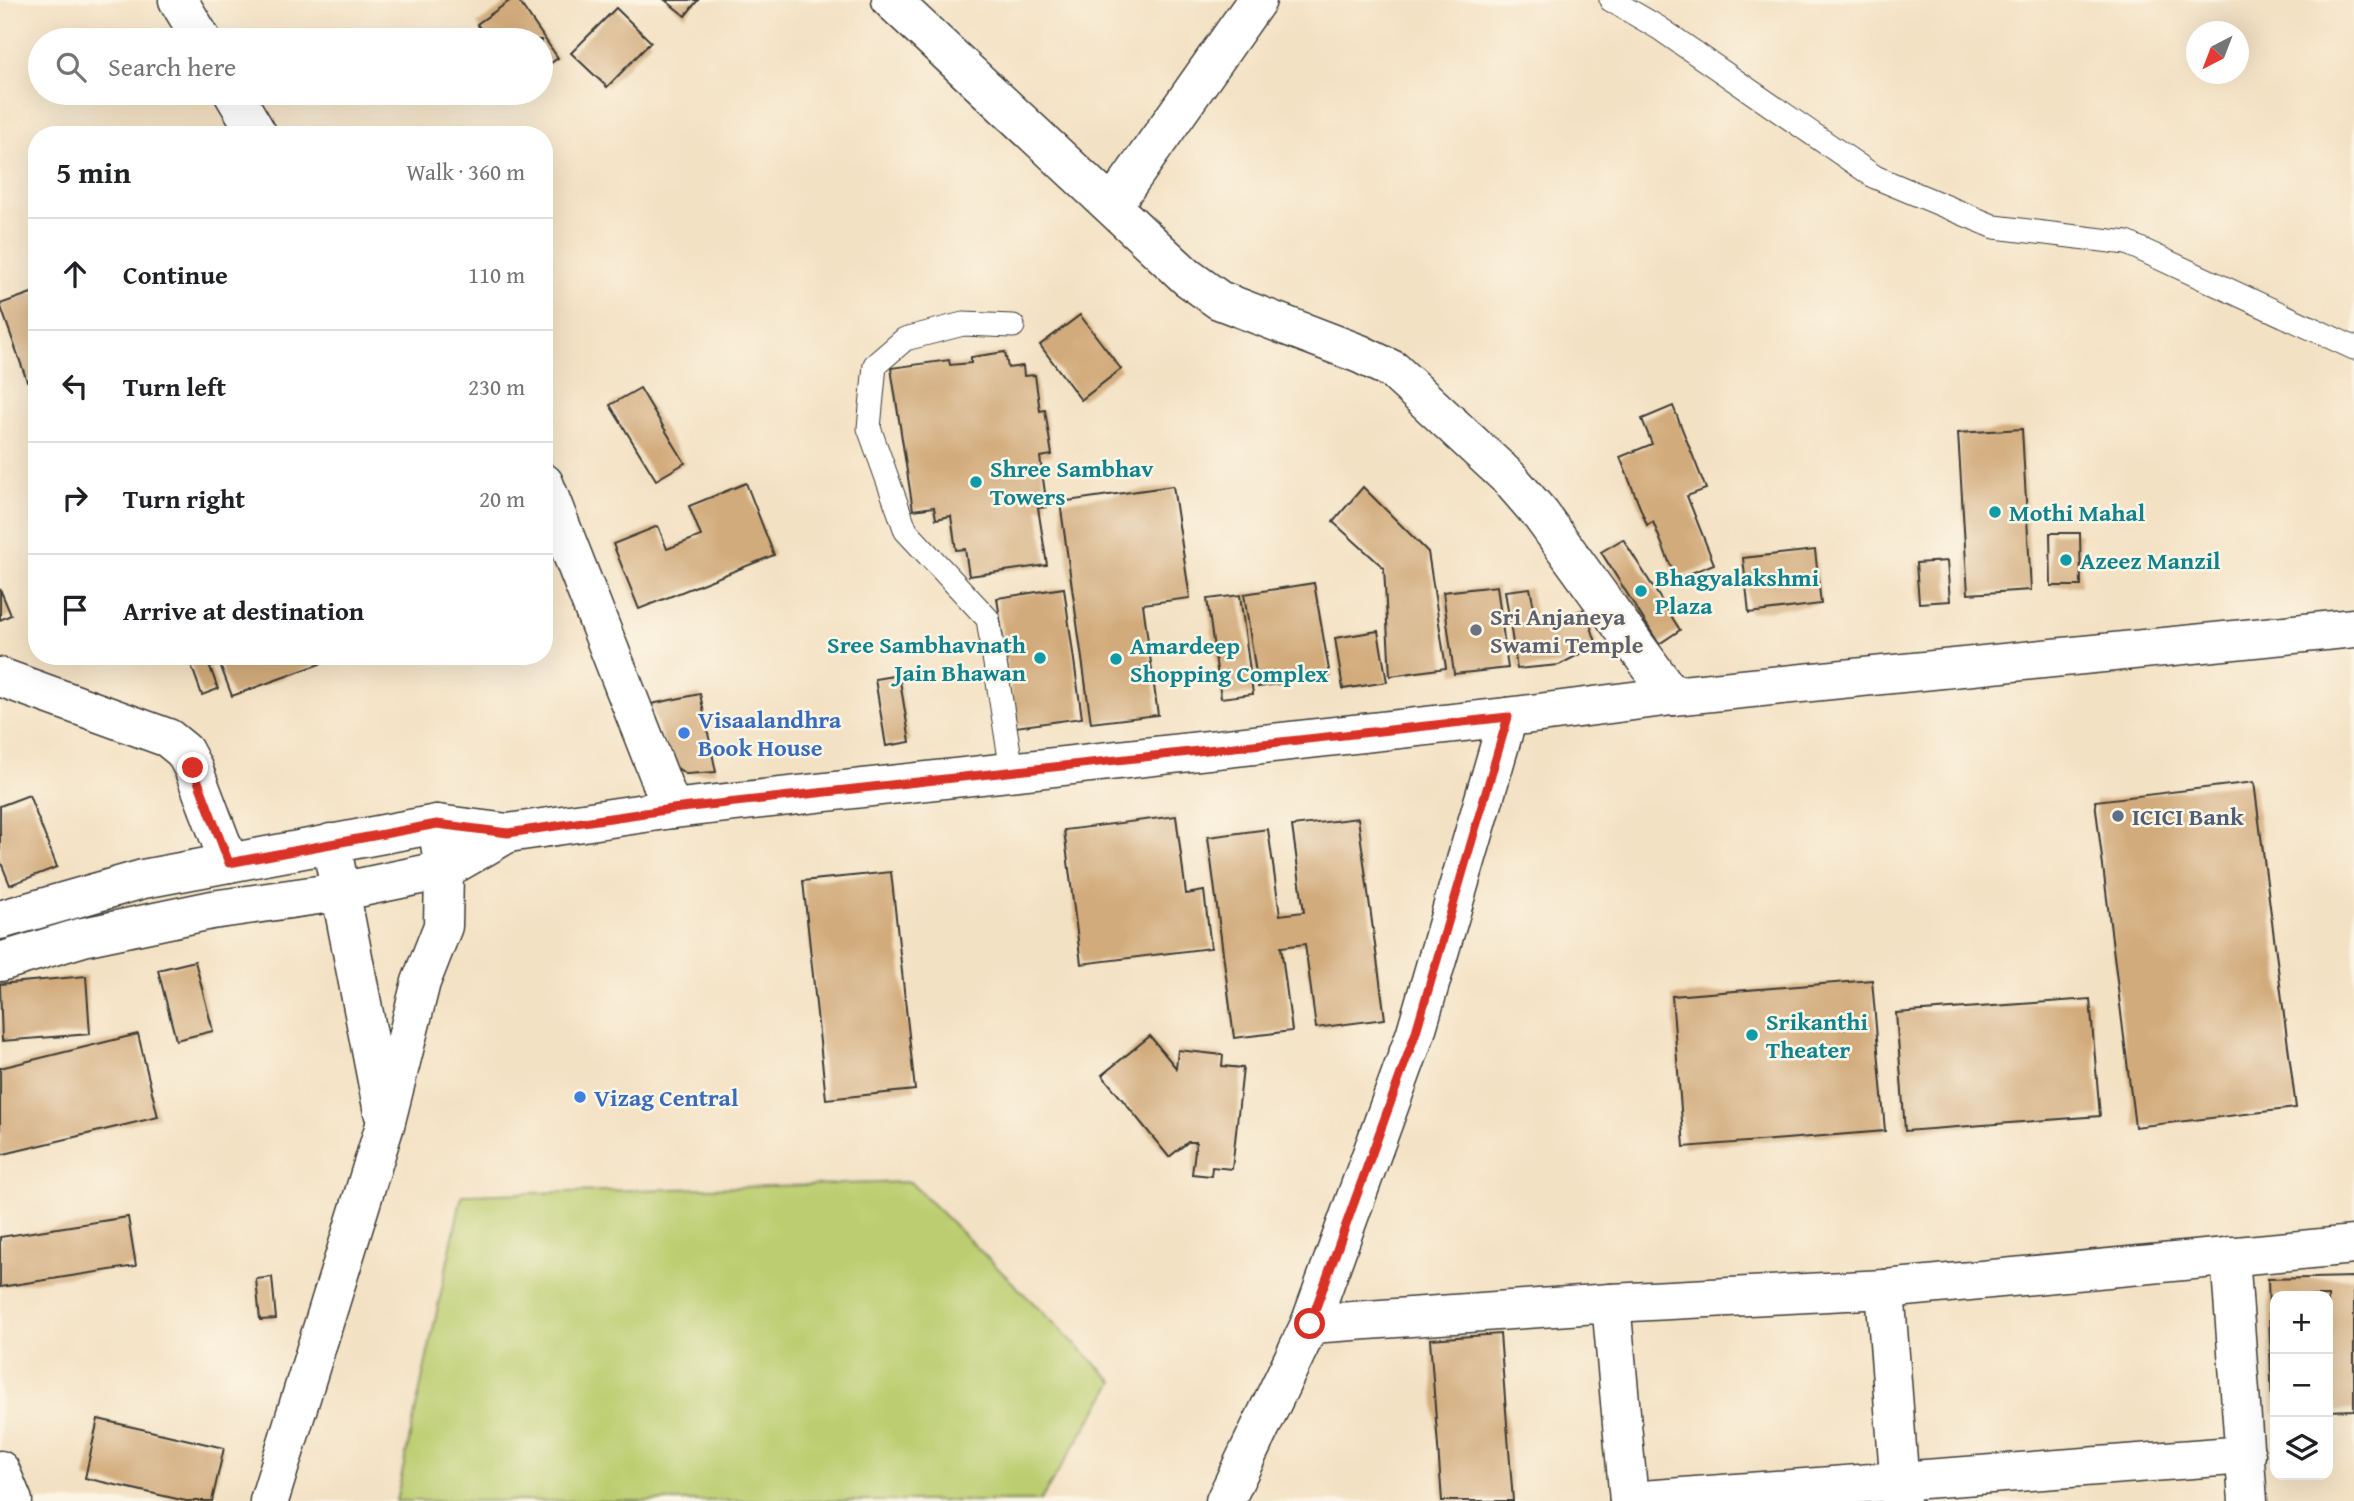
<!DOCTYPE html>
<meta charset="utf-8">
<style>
body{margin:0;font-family:"Gentium Book Plus",serif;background:#f6f6f6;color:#202124}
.controls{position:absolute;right:21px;bottom:21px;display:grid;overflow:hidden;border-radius:14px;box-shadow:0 7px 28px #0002}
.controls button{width:63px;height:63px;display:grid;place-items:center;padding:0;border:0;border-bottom:2px solid #e0e0e0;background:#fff;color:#202124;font:35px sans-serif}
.compass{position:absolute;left:2186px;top:21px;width:63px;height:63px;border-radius:50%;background:#fff;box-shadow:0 7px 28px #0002;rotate:222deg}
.stop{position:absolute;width:21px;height:21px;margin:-16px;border:5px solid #d93025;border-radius:50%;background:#fff}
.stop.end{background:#d93025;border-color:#fff;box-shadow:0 2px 7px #0008}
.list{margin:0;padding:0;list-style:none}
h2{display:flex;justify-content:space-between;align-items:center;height:91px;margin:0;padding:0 28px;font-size:30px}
h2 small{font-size:23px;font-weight:400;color:#757577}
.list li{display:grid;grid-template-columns:46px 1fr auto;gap:21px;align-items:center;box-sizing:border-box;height:112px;padding:0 28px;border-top:2px solid #e0e0e0}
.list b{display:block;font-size:26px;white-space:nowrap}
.list em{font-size:23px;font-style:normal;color:#757577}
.icon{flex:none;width:38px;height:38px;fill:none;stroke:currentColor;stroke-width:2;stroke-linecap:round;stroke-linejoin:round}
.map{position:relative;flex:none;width:2354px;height:1501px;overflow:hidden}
.search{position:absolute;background:#fff;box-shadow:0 7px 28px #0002;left:28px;top:28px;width:525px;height:77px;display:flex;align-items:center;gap:18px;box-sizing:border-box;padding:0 24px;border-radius:38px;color:#757577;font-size:26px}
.panel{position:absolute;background:#fff;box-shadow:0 7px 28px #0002;left:28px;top:126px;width:525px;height:539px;border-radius:28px}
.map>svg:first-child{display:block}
</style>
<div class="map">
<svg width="2354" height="1501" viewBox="0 0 2354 1501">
<rect width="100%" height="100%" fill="#fcf5e5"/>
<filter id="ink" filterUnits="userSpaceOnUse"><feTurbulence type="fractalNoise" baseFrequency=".0143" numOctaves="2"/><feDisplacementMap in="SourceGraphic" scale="14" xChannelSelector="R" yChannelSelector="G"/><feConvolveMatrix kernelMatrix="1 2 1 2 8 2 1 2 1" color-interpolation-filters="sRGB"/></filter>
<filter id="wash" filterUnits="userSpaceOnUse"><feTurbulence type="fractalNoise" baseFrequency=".00686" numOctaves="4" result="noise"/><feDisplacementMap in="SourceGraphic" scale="28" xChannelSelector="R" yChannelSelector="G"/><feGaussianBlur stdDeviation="1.57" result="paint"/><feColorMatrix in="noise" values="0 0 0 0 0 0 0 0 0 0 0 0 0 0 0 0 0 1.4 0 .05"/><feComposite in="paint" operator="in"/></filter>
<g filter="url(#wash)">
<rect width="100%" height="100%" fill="#f3e1c3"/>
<polygon fill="#bbcd70" stroke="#6c7446" stroke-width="2" points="910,1182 1114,1382 1040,1501 396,1501 462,1195"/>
<g id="blocks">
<g fill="#d2ab7b">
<polygon points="511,0 518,0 558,58 541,70 541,40 489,40 477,24"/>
<polygon points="665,0 698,0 685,16"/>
<polygon points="616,8 651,42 607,87 571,53"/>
<polygon points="37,291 37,377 27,381 0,304"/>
<polygon points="1080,315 1121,369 1081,400 1040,345"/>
<polygon points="1005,352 1008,368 1023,366 1024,376 1035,375 1040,411 1045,410 1052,455 1040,457 1047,507 1038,508 1047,565 969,576 965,549 956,550 951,516 936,519 934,507 913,510 891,368 949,360 950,365 971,363 971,357"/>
<polygon points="640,388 685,463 656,480 610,405"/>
<polygon points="1673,406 1706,489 1687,496 1714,564 1676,579 1653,522 1647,525 1620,457 1652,444 1642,419"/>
<polygon points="2022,429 2031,590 1968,594 1958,433"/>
<polygon points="746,483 774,555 639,609 613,544 658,526 667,549 701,536 689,506"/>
<polygon points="1173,486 1190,598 1143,604 1158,715 1091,723 1060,502"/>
<polygon points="1363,487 1428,552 1446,668 1390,676 1384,568 1333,522"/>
<polygon points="2050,533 2080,533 2081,586 2051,586"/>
<polygon points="1623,539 1680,630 1659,644 1601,552"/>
<polygon points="1815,550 1821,604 1749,613 1743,558"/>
<polygon points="1947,561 1950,601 1919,603 1916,563"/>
<polygon points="1314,583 1330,676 1258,687 1244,594"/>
<polygon points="1497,586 1508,668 1454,674 1443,592"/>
<polygon points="1064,588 1082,718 1016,727 997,598"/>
<polygon points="1530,588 1537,623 1562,618 1585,609 1597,645 1559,665 1517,669 1505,591"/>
<polygon points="0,589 11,615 0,620"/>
<polygon points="1240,595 1253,694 1221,698 1207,599"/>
<polygon points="1378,631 1387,682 1343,689 1335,638"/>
<polygon points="188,656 206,656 218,689 202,695"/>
<polygon points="217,656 339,656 339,657 232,696"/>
<polygon points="899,675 910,742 886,746 875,679"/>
<polygon points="700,694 716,772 686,774 670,763 651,704"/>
<polygon points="2254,782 2296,1108 2135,1127 2095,801"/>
<polygon points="29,795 57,867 10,885 0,860 0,806"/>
<polygon points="1176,816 1186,894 1204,891 1211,948 1081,964 1064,830"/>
<polygon points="1358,818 1385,1019 1316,1028 1305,944 1281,947 1292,1031 1234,1038 1208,837 1268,829 1280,915 1304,912 1292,826"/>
<polygon points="891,872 915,1090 826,1099 803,881"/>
<polygon points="195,961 213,1031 176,1040 158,970"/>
<polygon points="86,976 90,1034 2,1041 0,984"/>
<polygon points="1872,980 1885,1131 1684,1147 1672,996"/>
<polygon points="2090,999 2100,1116 1905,1131 1896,1013"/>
<polygon points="138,1034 158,1117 0,1155 0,1068"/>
<polygon points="1150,1036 1176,1068 1178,1050 1223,1055 1222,1066 1243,1068 1232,1169 1212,1167 1211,1176 1192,1174 1196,1142 1188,1142 1169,1157 1102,1075"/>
<polygon points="128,1217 136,1266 0,1287 0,1237"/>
<polygon points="272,1277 276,1319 260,1320 256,1279"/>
<polygon points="2354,1277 2354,1410 2328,1411 2328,1296 2275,1296 2275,1412 2272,1413 2268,1279"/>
<polygon points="1500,1334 1513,1501 1442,1501 1430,1339"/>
<polygon points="98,1419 224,1448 212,1501 186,1501 85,1478"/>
</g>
</g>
</g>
<g filter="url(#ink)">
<use href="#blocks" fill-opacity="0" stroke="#3c3a35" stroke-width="2"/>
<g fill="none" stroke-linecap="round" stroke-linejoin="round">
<g stroke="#3c3a35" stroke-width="25">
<g id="lane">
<polyline points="1611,0 1659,28 1875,177 1995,227 2127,243 2354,348"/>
<polyline points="1012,771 988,619 906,531 869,428 875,365 905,339 963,324 1013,326"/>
</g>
</g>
<g stroke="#3c3a35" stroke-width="41">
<g id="street">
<polyline points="178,0 202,40"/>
<polyline points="891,0 1187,277 1219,300 1360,354 1393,370 1509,478 1541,515 1672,696"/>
<polyline points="233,93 258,135"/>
<polyline points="1112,206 1257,0"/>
<polyline points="544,483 672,809"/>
<polyline points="0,677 168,738 184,751 193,768 229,863"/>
<polyline points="331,843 383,1112"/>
<polyline points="2230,1256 2248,1501"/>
<polyline points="1885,1289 1901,1501"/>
<polyline points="1611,1303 1885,1289 2354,1245"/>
<polyline points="1310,1324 1611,1303 1629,1501"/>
<polyline points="269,1501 385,1125 421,982 443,926 444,870 437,824"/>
<polyline points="1225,1501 1310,1324 1415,1035 1508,717"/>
<polyline points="1629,1501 2246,1455"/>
</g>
</g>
<g stroke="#3c3a35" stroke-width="41">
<g id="secondary">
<polyline points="0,920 143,879 437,824 508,833 672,809 1508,717 1672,696 2354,628"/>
<polyline points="0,962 83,937 212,910 339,892 444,870 508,833"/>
<polyline points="0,1470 13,1501"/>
</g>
</g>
<use href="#lane" stroke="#fff" stroke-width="23"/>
<use href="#street" stroke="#fff" stroke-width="38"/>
<use href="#secondary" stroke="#fff" stroke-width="38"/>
</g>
</g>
<g fill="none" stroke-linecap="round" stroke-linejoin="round" filter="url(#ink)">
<polyline stroke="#d93025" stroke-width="9" points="193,768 229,863 437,824 508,833 672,809 1508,717 1415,1035 1310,1324"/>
</g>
<g fill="#0f9aa8" stroke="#fcf5e5" stroke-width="2.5">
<circle cx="976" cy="482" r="7"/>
<circle cx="1995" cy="512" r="7"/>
<circle cx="2066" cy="560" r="7"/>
<circle cx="1641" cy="591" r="7"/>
<circle cx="1040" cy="658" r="7"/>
<circle cx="1116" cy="659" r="7"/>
<circle cx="1752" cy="1035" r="7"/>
</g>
<circle fill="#6b7280" stroke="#fcf5e5" stroke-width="2.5" cx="1476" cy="630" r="7"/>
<g fill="#3f7fe0" stroke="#fcf5e5" stroke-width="2.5">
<circle cx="684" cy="733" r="7"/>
<circle cx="580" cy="1097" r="7"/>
</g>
<circle fill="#5c6f8a" stroke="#fcf5e5" stroke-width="2.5" cx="2118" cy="816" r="7"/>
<g text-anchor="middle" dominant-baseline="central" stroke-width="5" stroke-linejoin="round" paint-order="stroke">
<g font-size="24" font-weight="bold" fill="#0d838f" stroke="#fcf5e5" text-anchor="start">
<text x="990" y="468">Shree Sambhav<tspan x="990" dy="28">Towers</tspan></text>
<text x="2009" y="512">Mothi Mahal</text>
<text x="2080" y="560">Azeez Manzil</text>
<text x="1655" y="577">Bhagyalakshmi<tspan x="1655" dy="28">Plaza</tspan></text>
<text x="1026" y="644" text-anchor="end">Sree Sambhavnath<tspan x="1026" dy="28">Jain Bhawan</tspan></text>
<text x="1130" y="645">Amardeep<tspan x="1130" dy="28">Shopping Complex</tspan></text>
<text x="1766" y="1021">Srikanthi<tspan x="1766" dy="28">Theater</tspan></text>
</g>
<g font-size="24" font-weight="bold" fill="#5b616d" stroke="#fcf5e5" text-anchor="start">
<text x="1490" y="616">Sri Anjaneya<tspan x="1490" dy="28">Swami Temple</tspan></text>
</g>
<g font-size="24" font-weight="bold" fill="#366cbe" stroke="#fcf5e5" text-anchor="start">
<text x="698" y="719">Visaalandhra<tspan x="698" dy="28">Book House</tspan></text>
<text x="594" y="1097">Vizag Central</text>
</g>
<g font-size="24" font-weight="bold" fill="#4e5e75" stroke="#fcf5e5" text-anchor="start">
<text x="2132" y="816">ICICI Bank</text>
</g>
</g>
</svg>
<div class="controls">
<button>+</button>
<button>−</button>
<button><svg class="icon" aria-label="layers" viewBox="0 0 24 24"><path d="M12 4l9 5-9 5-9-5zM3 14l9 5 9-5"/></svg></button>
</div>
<svg class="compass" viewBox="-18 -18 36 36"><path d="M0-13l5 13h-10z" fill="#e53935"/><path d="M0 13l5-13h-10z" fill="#757577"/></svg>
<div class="stop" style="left:1310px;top:1324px"></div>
<div class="stop end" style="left:193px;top:768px"></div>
<div class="search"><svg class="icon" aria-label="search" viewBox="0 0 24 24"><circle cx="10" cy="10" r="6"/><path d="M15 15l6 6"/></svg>Search here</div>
<section class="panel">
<h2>5 min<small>Walk · 360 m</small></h2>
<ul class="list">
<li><svg class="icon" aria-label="ahead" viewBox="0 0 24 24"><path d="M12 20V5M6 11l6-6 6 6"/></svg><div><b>Continue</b></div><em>110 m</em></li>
<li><svg class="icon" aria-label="left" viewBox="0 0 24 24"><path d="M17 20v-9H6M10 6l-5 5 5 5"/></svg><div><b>Turn left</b></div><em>230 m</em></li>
<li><svg class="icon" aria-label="right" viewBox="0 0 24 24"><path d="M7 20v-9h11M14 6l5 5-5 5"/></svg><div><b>Turn right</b></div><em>20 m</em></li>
<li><svg class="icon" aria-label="arrive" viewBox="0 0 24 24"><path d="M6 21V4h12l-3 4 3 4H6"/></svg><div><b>Arrive at destination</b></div></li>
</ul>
</section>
</div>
